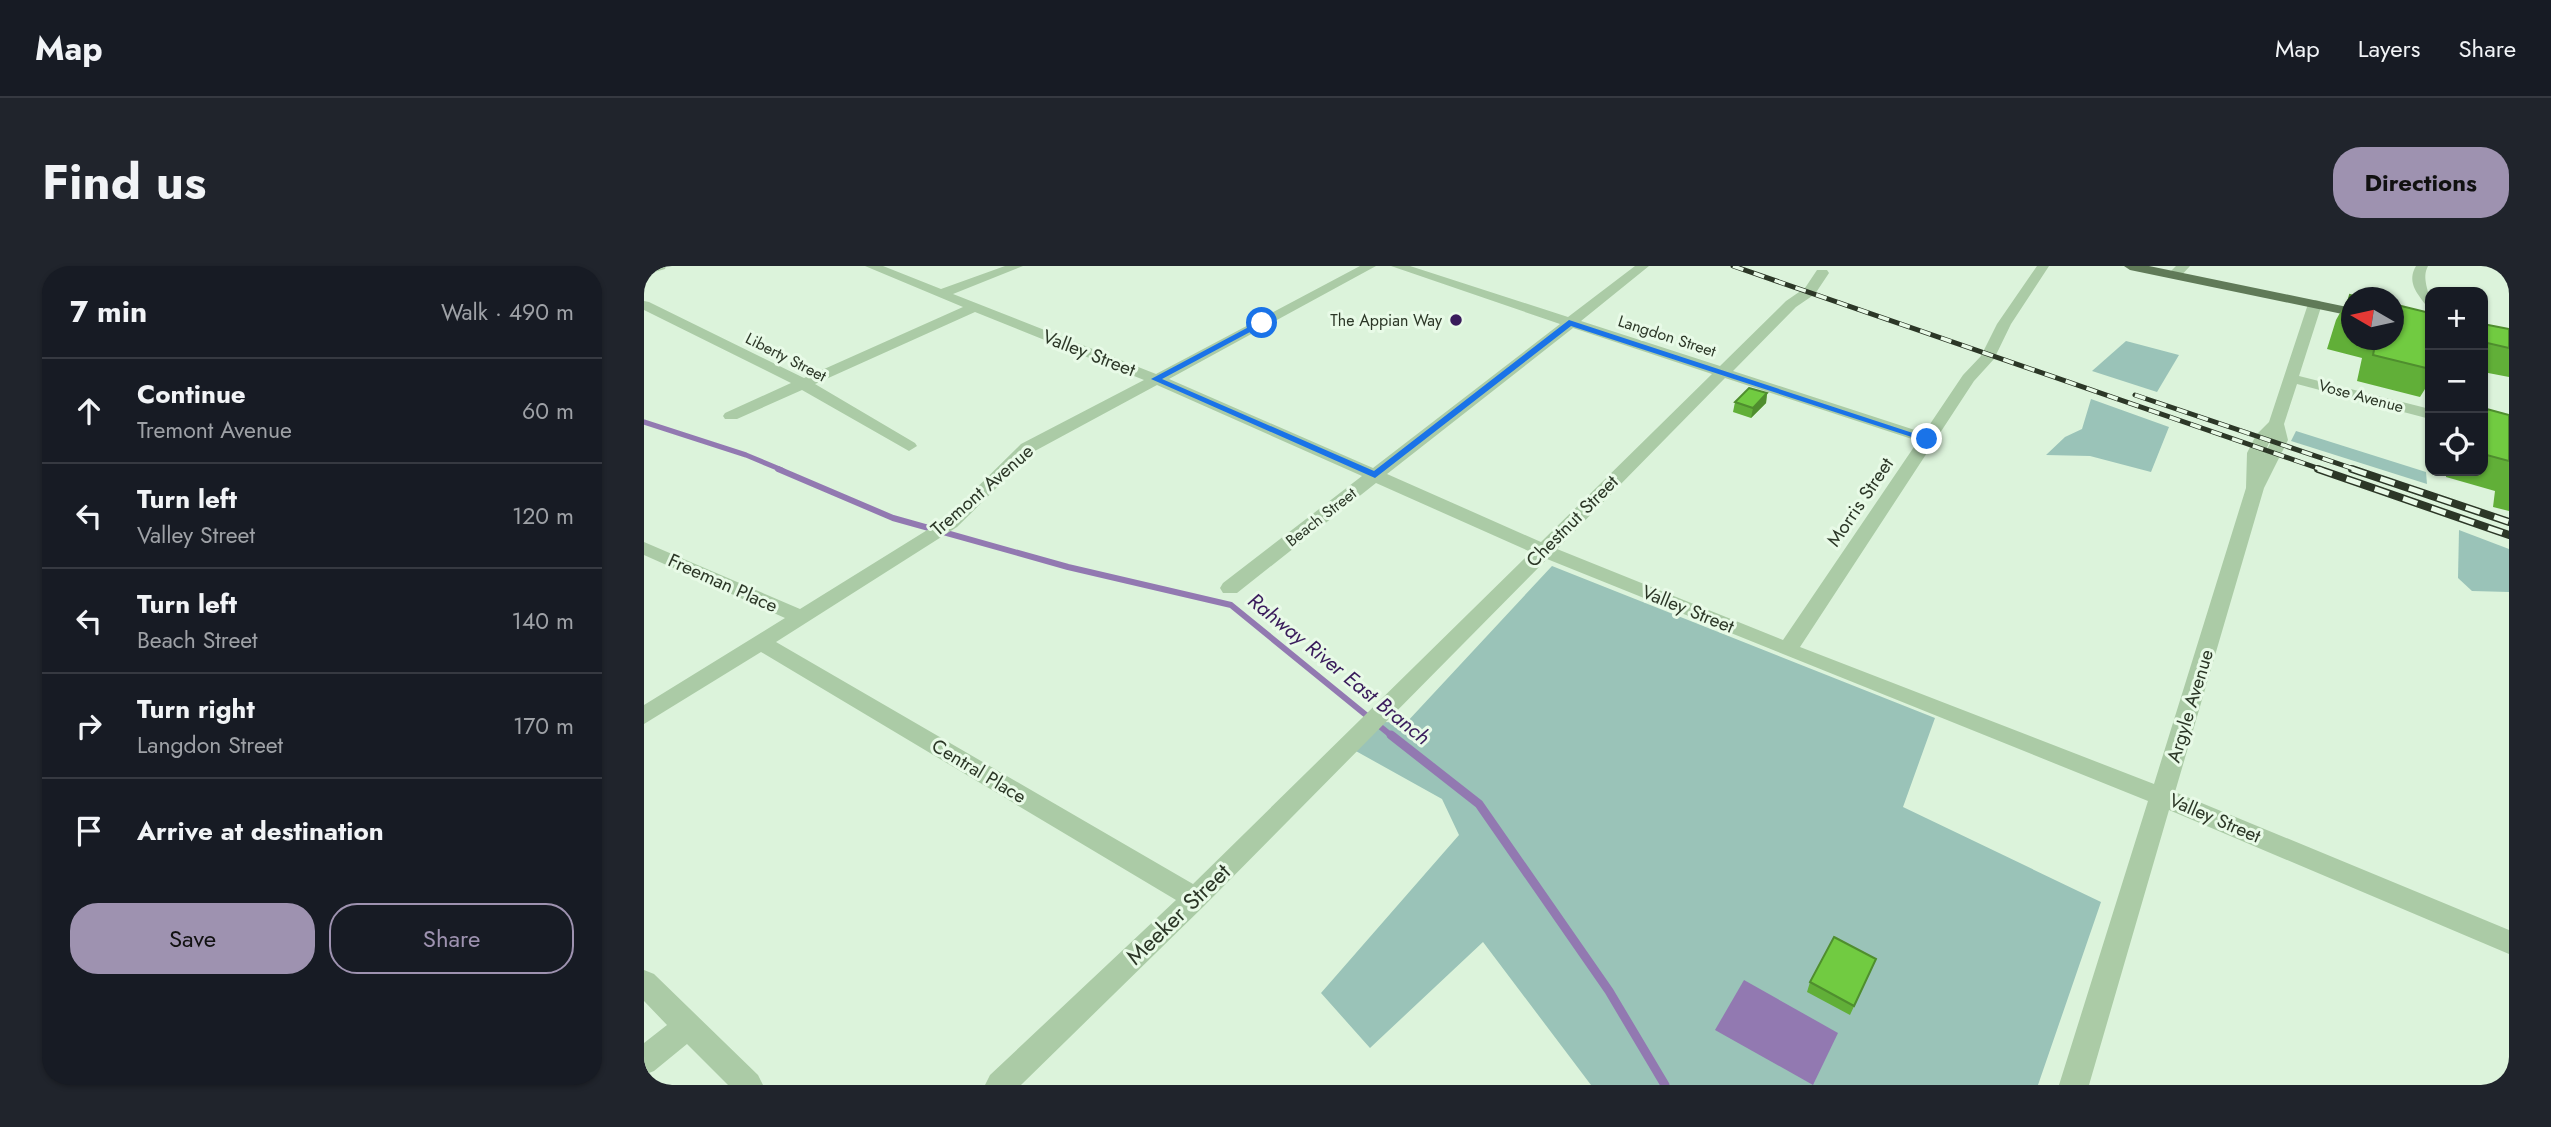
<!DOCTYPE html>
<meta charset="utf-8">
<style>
body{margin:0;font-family:Jost,sans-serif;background:#20242c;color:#f1f3f6}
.controls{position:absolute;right:21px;top:21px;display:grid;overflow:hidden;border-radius:14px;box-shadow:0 2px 5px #0004}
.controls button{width:63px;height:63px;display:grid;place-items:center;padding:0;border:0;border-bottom:2px solid #363941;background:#171b24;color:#f1f3f6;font:35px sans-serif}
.compass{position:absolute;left:1697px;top:21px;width:63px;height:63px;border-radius:50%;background:#171b24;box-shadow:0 2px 5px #0004;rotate:279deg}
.stop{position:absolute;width:21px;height:21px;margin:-16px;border:5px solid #1a73e8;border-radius:50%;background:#fff}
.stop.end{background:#1a73e8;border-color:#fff;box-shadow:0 2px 7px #0008}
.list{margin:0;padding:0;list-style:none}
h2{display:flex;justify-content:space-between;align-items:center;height:91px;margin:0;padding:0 28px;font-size:30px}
h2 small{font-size:23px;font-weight:400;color:#9ea1a6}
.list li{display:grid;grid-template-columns:46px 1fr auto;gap:21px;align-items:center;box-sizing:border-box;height:105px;padding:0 28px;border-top:2px solid #363941}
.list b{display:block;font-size:26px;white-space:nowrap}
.list p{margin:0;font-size:23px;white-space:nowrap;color:#9ea1a6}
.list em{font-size:23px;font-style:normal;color:#9ea1a6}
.actions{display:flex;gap:14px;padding:21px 28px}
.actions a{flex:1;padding:16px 0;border:2px solid #9e92b0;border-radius:28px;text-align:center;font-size:24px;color:#9e92b0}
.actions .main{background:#9e92b0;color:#111}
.icon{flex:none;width:38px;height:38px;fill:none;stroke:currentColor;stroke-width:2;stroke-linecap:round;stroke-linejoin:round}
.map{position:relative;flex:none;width:1865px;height:819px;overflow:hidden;border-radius:28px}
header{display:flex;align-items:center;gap:42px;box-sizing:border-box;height:98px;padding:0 35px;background:#171b24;border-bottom:2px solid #363941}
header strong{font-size:33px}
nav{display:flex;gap:38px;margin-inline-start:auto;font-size:24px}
.intro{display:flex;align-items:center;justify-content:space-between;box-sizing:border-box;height:168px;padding:0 42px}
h1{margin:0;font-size:49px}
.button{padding:18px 32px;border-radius:28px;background:#9e92b0;color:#111;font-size:24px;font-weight:700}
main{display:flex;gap:42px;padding:0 42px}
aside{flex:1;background:#171b24;border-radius:28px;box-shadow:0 2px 5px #0004}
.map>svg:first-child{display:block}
</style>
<header>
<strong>Map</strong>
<nav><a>Map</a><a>Layers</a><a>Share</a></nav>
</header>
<div class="intro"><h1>Find us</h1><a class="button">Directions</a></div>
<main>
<aside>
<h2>7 min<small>Walk · 490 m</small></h2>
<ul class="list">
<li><svg class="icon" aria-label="ahead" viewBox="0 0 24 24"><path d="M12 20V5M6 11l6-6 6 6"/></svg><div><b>Continue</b><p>Tremont Avenue</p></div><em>60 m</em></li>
<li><svg class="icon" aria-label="left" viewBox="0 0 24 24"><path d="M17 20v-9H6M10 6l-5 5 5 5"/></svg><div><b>Turn left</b><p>Valley Street</p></div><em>120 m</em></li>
<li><svg class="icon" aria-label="left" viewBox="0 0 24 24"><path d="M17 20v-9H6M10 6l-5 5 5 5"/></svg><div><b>Turn left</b><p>Beach Street</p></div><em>140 m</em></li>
<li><svg class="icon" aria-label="right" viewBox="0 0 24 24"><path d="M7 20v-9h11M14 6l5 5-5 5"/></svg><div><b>Turn right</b><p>Langdon Street</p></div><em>170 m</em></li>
<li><svg class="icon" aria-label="arrive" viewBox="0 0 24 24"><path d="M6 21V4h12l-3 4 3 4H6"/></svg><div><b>Arrive at destination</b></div></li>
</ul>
<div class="actions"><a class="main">Save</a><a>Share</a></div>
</aside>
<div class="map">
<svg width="1865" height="819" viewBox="0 0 1865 819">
<rect width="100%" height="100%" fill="#dcf3db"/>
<g fill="#9ac3b8">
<polygon points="1482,75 1535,89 1513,126 1448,105"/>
<polygon points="1447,133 1525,161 1507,206 1446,190 1402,189 1421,171 1438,163"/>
<polygon points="1652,165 1782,206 1783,218 1647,175"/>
<polygon points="1815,264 1865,283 1865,326 1828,325 1814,312"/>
<polygon points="908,300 1291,452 1259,541 1457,636 1394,819 947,819 839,676 726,782 677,727 815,569 798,533 710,484 740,456 762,457"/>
</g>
<polygon fill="#9279b1" points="1100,714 1194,767 1169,819 1071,764"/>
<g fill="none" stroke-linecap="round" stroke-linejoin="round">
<polyline stroke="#9279b1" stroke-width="5" points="0,156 102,189 138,204"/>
<polyline stroke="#9279b1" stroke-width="6" points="134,203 249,252 424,301 587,339 749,471"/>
<polyline stroke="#9279b1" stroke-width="9" points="747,469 835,538 965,725 1021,819"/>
<g fill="#abcba6" fill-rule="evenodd">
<polygon points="22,0 21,3 0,9 0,1"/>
<path d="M 221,0 L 239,0 L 297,23 L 361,0 L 379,0 L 309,28 L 512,108 L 716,0 L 732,0 L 525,113 L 729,202 L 916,58 L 747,0 L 766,0 L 924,51 L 991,0 L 1005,0 L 937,55 L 1076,100 L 1142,35 L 1161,22 L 1173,4 L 1183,4 L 1185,7 L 1171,28 L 1152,41 L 1089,105 L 1280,167 L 1319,109 L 1337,90 L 1353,58 L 1393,0 L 1405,0 L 1367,58 L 1350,93 L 1330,115 L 1156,381 L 1510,518 L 1602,222 L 1603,187 L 1612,169 L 1625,156 L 1664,38 L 1671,34 L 1676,35 L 1678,38 L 1655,110 L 1786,143 L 1786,153 L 1653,118 L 1640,158 L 1644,174 L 1620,222 L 1531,526 L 1865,664 L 1865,688 L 1525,544 L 1445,819 L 1415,819 L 1504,535 L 903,293 L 560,640 L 377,819 L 341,819 L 346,809 L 532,634 L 117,386 L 0,458 L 0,439 L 141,352 L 0,289 L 0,276 L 156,343 L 301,253 L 377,178 L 500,114 L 331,46 L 171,118 L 271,177 L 273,180 L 265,185 L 158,124 L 93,153 L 81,153 L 79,150 L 81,147 L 147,117 L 0,44 L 0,35 L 5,36 L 160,112 L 319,41 ZM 929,62 L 1068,108 L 897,276 L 743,208 ZM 1081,112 L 1274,175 L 1139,374 L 913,283 ZM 513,119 L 718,210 L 579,317 L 576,322 L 579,327 L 593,327 L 732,217 L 887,286 L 549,618 L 132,376 L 313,261 L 389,186 ZM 1627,172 L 1628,174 L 1620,189 Z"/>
<polygon points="1532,0 1546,0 1535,12 1525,12 1523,9"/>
<path d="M 1772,0 L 1784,0 C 1777,13 1786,25 1786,39 L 1781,38 C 1772,26 1763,15 1772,0 Z"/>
<polygon points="0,704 10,708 114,809 119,819 84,819 43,778 10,805 0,809 0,777 23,759 0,735"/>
</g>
<polygon fill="#607a58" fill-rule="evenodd" points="1480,0 1505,0 1708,42 1708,50 1486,4"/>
<g stroke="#2c3727" stroke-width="5">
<g id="rail-far1">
<polyline points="1089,0 1679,204"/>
<polyline points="1491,129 1713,204"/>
</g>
</g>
<g stroke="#2c3727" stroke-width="8">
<g id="rail">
<polyline points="1674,203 1865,269"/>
<polyline points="1708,203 1865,256"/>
</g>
</g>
<use href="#rail-far1" stroke="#e8fae7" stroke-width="3.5" stroke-dasharray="11" stroke-linecap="butt"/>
<use href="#rail" stroke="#e8fae7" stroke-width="5" stroke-dasharray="15" stroke-linecap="butt"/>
</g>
<g fill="#61af38">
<polygon points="1706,29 1707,32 1707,74 1749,74 1786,47 1786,115 1776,131 1713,115 1718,92 1683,83 1692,54"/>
<polygon points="1839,58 1865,63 1865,111 1839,106"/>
<polygon points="1123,127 1122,137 1107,152 1089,146 1091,136"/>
<polygon points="1839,142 1865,149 1865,245 1849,241 1851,225 1802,211 1802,205 1839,205"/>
<polygon points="1232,693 1206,749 1163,726 1166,716"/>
</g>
<polygon fill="#4f8e2e" points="1123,127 1122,137 1107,152 1109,142"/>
<g fill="#71cb41" stroke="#4f8e2e" stroke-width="2">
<polygon points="1706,29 1719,32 1707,32 1707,60 1698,57"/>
<polygon points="1749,38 1786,47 1786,103 1729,89 1732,74 1749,74"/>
<polygon points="1839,58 1865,63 1865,82 1839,76"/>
<polygon points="1105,122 1123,127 1109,142 1091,136"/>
<polygon points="1839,142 1865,149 1865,195 1839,188"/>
<polygon points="1190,671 1232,693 1210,740 1166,716"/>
</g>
<polygon fill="#1a73e8" points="925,54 1287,173 1280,175 927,60 731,212 507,113 616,55 621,55 621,58 518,113 730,205"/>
<circle fill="#391b5b" stroke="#e8fae7" stroke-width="2.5" cx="812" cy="54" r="7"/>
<g text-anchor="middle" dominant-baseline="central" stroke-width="6" stroke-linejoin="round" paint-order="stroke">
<g font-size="16" fill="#2c3727" stroke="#e8fae7" text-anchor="end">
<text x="798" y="54">The Appian Way</text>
</g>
<g font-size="16" fill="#2c3727" stroke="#e8fae7">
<text transform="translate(1023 70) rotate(18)">Langdon Street</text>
<text transform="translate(142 91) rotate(27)">Liberty Street</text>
<text transform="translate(1717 130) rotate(15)">Vose Avenue</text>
<text transform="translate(677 251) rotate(-38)">Beach Street</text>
</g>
<g font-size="19" fill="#2c3727" stroke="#e8fae7">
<text transform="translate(445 87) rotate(21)">Valley Street</text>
<text transform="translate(338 224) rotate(-41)">Tremont Avenue</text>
<text transform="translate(1216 236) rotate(-56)">Morris Street</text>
<text transform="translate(928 255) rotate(-45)">Chestnut Street</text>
<text transform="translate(79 317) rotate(24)">Freeman Place</text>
<text transform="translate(1044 343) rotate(22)">Valley Street</text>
<text transform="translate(1546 440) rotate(-73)">Argyle Avenue</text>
<text transform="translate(335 505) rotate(31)">Central Place</text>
<text transform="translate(1571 552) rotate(23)">Valley Street</text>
</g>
<g font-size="21" font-style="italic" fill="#391b5b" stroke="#e8fae7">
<text transform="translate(695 403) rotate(39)">Rahway River East Branch</text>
</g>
<g font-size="23" fill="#2c3727" stroke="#e8fae7">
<text transform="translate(534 648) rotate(-44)">Meeker Street</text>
</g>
</g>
</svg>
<div class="controls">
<button>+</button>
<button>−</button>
<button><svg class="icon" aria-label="locate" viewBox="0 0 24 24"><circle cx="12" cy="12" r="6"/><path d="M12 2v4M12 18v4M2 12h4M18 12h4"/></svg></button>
</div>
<svg class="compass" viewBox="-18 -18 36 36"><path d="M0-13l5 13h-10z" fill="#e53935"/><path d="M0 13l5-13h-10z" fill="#9ea1a6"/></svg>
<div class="stop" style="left:618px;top:57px"></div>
<div class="stop end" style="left:1283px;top:173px"></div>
</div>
</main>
